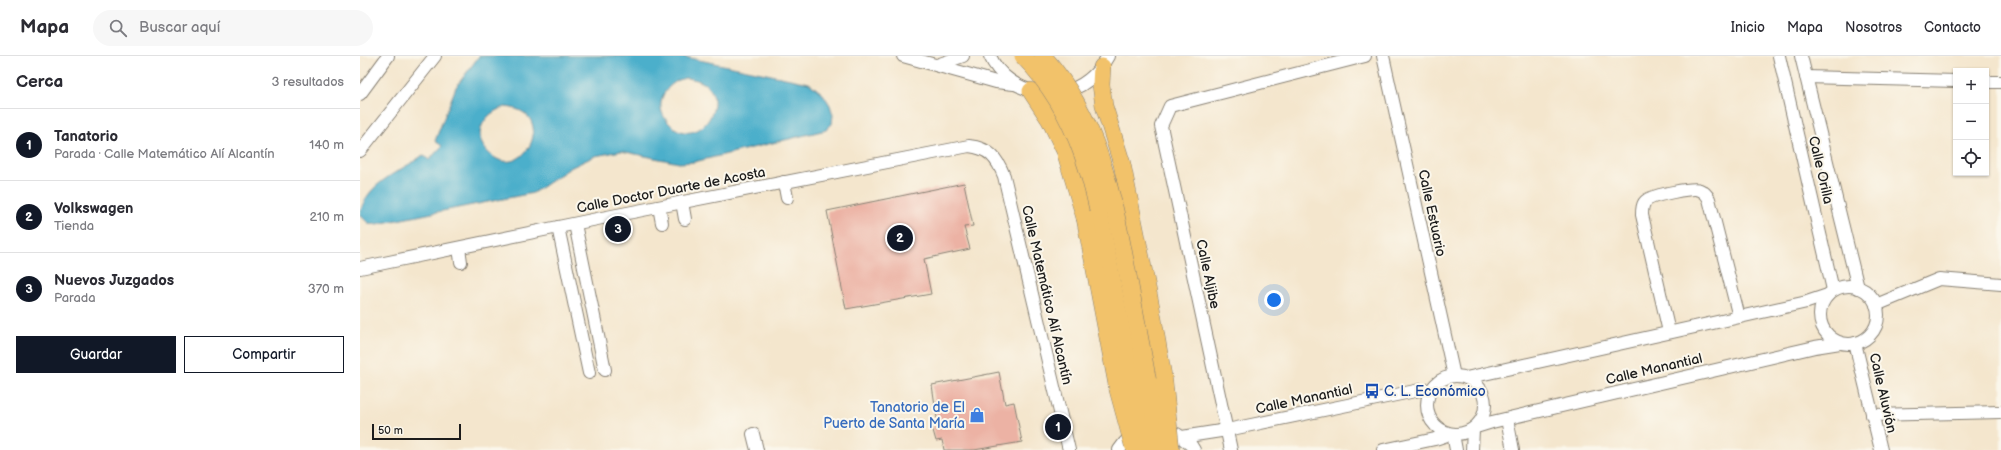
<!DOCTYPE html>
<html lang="es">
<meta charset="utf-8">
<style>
body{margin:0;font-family:"Balsamiq Sans",sans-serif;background:#f7f7f7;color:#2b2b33}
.controls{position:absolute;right:12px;top:12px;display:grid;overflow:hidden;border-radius:0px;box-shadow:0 1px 3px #0004}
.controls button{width:36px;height:36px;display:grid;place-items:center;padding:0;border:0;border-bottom:1px solid #e1e1e2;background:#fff;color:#2b2b33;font:20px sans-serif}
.scale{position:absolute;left:12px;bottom:10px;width:89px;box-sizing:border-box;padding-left:4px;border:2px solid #1c1c1c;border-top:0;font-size:11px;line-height:14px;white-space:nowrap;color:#1c1c1c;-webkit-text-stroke:3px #fbf7ec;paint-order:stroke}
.you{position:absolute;left:914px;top:244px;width:14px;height:14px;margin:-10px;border:3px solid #fff;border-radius:50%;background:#1a73e8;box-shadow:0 0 0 6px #1a73e833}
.badge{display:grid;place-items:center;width:26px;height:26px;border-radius:50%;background:#111827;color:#fff;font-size:13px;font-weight:700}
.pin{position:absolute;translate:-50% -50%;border:2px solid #fff;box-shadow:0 1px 4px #0006}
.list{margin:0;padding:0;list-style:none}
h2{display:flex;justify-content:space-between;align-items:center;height:52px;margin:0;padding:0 16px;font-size:17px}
h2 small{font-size:13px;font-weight:400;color:#7c7c81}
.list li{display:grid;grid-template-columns:26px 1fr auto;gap:12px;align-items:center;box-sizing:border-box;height:72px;padding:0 16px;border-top:1px solid #e1e1e2}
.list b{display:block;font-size:15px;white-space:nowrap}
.list p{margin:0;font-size:13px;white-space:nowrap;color:#7c7c81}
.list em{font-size:13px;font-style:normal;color:#7c7c81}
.actions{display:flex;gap:8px;padding:12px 16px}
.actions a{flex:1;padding:9px 0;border:1px solid #111827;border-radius:0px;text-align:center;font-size:14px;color:#111827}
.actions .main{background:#111827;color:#fff}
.icon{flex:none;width:22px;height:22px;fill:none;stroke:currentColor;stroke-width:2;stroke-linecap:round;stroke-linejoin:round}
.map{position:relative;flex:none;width:1641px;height:394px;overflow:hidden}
header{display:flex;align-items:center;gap:24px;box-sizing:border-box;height:56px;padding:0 20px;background:#fff;border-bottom:1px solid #e1e1e2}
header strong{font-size:19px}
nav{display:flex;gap:22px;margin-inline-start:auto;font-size:14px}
.search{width:280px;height:36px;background:#f7f7f7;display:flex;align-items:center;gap:10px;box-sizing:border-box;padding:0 14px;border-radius:22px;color:#7c7c81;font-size:15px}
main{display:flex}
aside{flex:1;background:#fff}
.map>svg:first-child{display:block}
</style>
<header>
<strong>Mapa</strong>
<div class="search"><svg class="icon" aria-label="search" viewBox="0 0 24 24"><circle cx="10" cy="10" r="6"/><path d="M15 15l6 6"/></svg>Buscar aquí</div>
<nav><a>Inicio</a><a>Mapa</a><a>Nosotros</a><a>Contacto</a></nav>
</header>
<main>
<aside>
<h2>Cerca<small>3 resultados</small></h2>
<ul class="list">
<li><span class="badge">1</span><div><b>Tanatorio</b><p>Parada · Calle Matemático Alí Alcantín</p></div><em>140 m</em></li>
<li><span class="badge">2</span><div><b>Volkswagen</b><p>Tienda</p></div><em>210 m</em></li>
<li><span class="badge">3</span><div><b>Nuevos Juzgados</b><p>Parada</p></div><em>370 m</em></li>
</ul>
<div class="actions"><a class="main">Guardar</a><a>Compartir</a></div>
</aside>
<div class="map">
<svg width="1641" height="394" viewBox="0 0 1641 394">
<rect width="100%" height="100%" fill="#fbf7ec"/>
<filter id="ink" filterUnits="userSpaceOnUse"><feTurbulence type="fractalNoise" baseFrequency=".025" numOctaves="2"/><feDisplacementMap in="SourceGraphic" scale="8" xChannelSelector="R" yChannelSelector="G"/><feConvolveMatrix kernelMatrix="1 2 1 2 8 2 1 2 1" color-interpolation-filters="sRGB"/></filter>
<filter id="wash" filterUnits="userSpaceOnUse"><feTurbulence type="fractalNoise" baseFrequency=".012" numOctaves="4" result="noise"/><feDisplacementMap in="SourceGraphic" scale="16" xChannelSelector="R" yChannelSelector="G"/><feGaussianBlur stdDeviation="0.9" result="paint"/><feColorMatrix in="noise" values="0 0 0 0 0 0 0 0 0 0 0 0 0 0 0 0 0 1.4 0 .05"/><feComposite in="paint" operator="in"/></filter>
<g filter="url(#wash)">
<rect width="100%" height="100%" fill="#f4e6cd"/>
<path fill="#4bafcb" stroke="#346674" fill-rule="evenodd" d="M 119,0 L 320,0 L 449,27 L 463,38 L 470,49 L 473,59 L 472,68 L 466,74 L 334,106 L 319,107 L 261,95 L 235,100 L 210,112 L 173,137 L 17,168 L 8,167 L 0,159 C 5,126 41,116 63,99 L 69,104 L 82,90 L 75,85 L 96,31 ZM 325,22 C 383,25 342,104 308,66 C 292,49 305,27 325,22 ZM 145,51 C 202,55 161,133 127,95 C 111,78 125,56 145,51 Z"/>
<g id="blocks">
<g fill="#ecb2a4">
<polygon points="604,127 613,170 604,171 610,193 564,203 571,238 486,253 467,155"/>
<polygon points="639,316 645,348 654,346 662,386 614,394 584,394 582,384 576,385 572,371 578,369 572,329"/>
</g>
</g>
</g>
<g filter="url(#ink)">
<use href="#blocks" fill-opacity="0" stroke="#888174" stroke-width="1"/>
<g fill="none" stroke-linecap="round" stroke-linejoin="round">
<g stroke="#888174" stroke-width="14">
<g id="minor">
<polyline points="543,0 636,26 654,28"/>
<path d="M 630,0 C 638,19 658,33 678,36"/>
<polyline points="1023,0 1094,320"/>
<polyline points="1419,0 1473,234"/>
<polyline points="1441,0 1498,232"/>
<polyline points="577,9 603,0"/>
<polyline points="1446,21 1596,25"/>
<polyline points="1626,26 1641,26"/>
<path d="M 702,36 C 723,32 738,18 748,0"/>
<polyline points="0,38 28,0"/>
<polyline points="0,95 75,0"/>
<polyline points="424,126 427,142"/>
<polyline points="322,146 325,163"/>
<polyline points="299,151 302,167"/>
<polyline points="215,168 245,314"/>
<polyline points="198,171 229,317"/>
<polyline points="99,192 101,206"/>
<path d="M 0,212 L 242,162 L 609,90 C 629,92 637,102 644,120 L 709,394"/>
<circle cx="1489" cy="259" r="29"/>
<polyline points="1516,249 1579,223 1641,228"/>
<path d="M 1309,276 L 1282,159 C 1282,154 1282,147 1287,144 C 1294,139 1333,131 1340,134 C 1345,136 1347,139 1349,143 L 1379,261"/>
<polyline points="1495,287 1521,394"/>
<circle cx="1096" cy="349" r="29"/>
<polyline points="1106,322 1447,246 1468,239"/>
<polyline points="1512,359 1641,356"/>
<polyline points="1147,363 1153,394"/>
<polyline points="1116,371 1132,366 1455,291 1480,287"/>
<polyline points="393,378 397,394"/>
<polyline points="817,378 831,389 834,394"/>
<polyline points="1093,378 1096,394"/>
<polyline points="822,381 867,374 1060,334 1071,334"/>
<polyline points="759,394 765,386 777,377"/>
<polyline points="871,394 801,70 810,50 1005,0"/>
<polyline points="1023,394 1075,383 1090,378"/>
<polyline points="1112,394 1113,373"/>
</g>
</g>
<g stroke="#888174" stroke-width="18">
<g id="highway">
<polyline points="742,11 741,29 744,50 762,108 791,251 804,326"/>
<polyline points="671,35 690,64 705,95 725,162"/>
</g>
</g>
<use href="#minor" stroke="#fff" stroke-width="12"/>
<use href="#highway" stroke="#f2c26a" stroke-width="17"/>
<g stroke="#888174" stroke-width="18" stroke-linecap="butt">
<g id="highway-bridge">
<path d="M 663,0 C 726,64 737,146 753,230 C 764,285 774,339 784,394"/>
<path d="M 683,0 C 742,66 754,147 770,230 C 780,285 791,339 800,394"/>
<polyline points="725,162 758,334 773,389"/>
<polyline points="804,326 811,394"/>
</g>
</g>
<use href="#highway-bridge" stroke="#f2c26a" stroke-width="17"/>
</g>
</g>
<defs>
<g id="bus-bare" transform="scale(1.2)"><path d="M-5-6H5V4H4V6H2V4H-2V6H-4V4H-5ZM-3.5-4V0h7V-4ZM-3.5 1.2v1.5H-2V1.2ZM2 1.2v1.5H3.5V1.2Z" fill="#1a4fb4" stroke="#fbf7ec" stroke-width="2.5" paint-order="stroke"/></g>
<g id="shop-bare" transform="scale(1.2)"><path d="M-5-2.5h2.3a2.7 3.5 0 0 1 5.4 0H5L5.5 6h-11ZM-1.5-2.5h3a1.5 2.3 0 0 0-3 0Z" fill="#3f7fe0" stroke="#fbf7ec" stroke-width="2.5" paint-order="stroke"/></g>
</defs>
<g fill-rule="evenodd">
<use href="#bus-bare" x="1012" y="335"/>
<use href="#shop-bare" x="617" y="359"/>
</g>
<g text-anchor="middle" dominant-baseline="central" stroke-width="4" stroke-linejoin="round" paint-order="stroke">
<g font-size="14" fill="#1c1c1c" stroke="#fbf7ec">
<text transform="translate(1461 114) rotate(77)">Calle Orilla</text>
<text transform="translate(311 134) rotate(-11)">Calle Doctor Duarte de Acosta</text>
<text transform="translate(1072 157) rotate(78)">Calle Estuario</text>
<text transform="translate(848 218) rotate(78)">Calle Aljibe</text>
<text transform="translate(687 239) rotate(77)">Calle Matemático Alí Alcantín</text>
<text transform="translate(1294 313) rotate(-13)">Calle Manantial</text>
<text transform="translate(1523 337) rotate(77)">Calle Aluvión</text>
<text transform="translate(944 343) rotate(-12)">Calle Manantial</text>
</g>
<g font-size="14" fill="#164399" stroke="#fbf7ec" text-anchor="start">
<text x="1024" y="335">C. L. Económico</text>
</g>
<g font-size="14" fill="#366cbe" stroke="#fbf7ec" text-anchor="end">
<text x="605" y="351">Tanatorio de El<tspan x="605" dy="16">Puerto de Santa María</tspan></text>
</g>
</g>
</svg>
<div class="controls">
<button>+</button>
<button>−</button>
<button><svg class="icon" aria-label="locate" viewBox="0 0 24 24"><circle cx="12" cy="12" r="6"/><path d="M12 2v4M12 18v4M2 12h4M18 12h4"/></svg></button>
</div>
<div class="scale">50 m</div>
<div class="you"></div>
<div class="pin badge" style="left:698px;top:371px">1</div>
<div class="pin badge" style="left:540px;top:182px">2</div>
<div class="pin badge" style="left:258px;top:173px">3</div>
</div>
</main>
